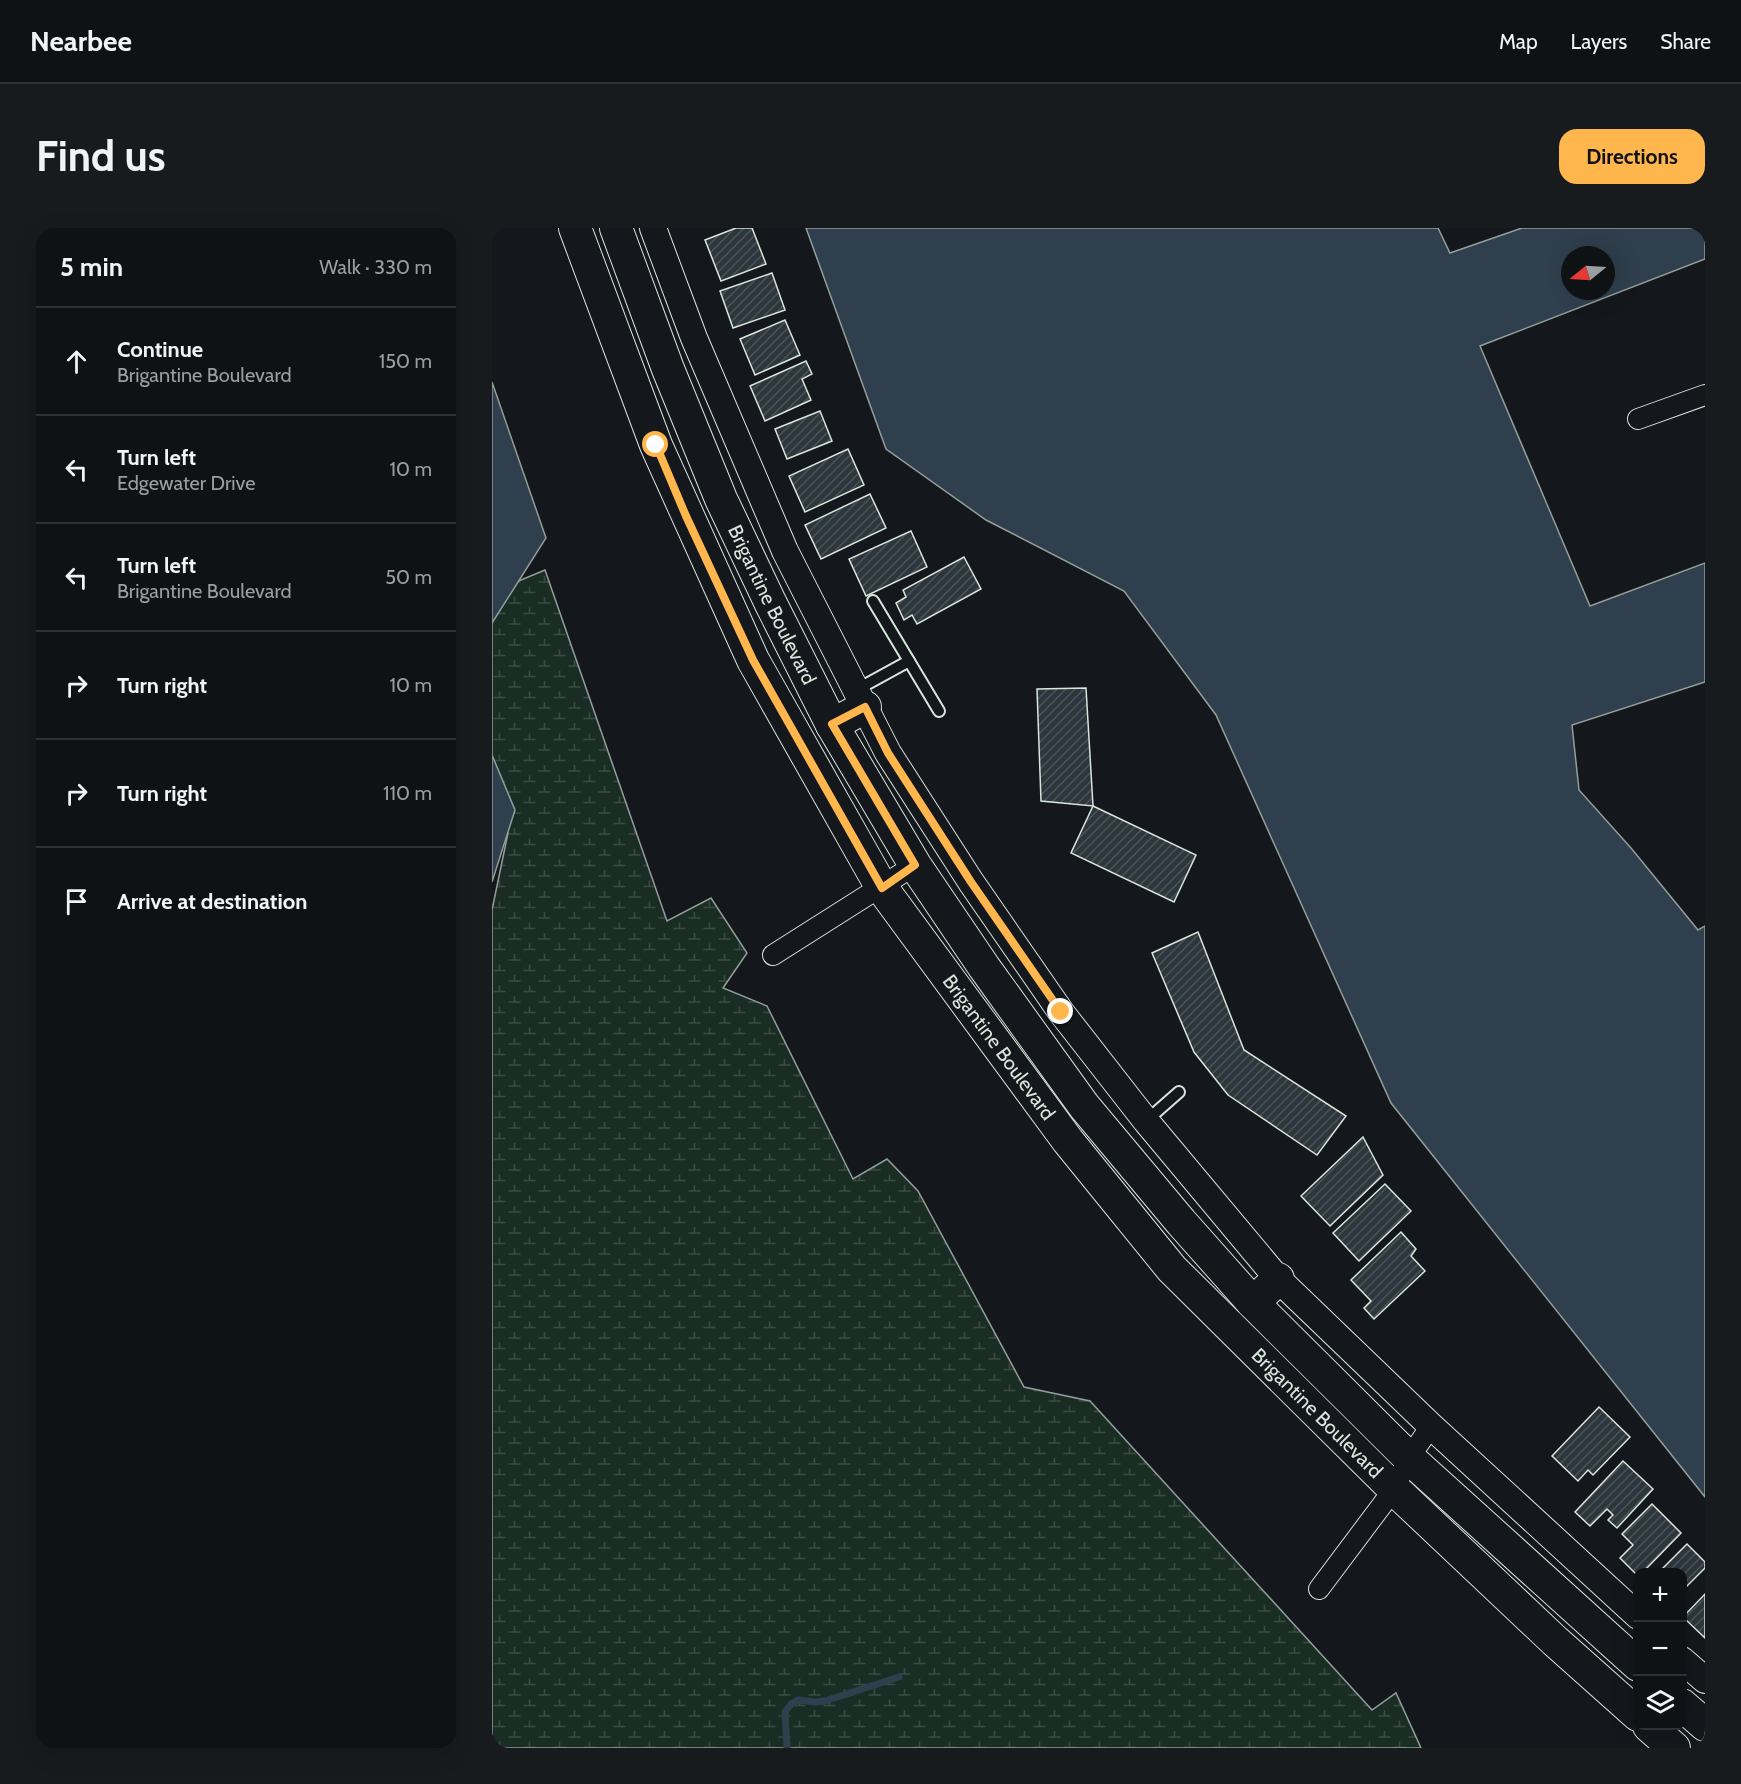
<!DOCTYPE html>
<meta charset="utf-8">
<style>
body{margin:0;font-family:Cabin,sans-serif;background:#181b1e;color:#f1f3f6}
.controls{position:absolute;right:18px;bottom:18px;display:grid;overflow:hidden;border-radius:12px;box-shadow:0 6px 24px #0002}
.controls button{width:54px;height:54px;display:grid;place-items:center;padding:0;border:0;border-bottom:2px solid #2f3234;background:#0f1215;color:#f1f3f6;font:30px sans-serif}
.compass{position:absolute;left:1069px;top:18px;width:54px;height:54px;border-radius:50%;background:#0f1215;box-shadow:0 6px 24px #0002;rotate:252deg}
.stop{position:absolute;width:18px;height:18px;margin:-14px;border:4px solid #ffb74d;border-radius:50%;background:#fff}
.stop.end{background:#ffb74d;border-color:#fff;box-shadow:0 2px 6px #0008}
.list{margin:0;padding:0;list-style:none}
h2{display:flex;justify-content:space-between;align-items:center;height:78px;margin:0;padding:0 24px;font-size:26px}
h2 small{font-size:20px;font-weight:400;color:#9b9ea0}
.list li{display:grid;grid-template-columns:39px 1fr auto;gap:18px;align-items:center;box-sizing:border-box;height:108px;padding:0 24px;border-top:2px solid #2f3234}
.list b{display:block;font-size:22px;white-space:nowrap}
.list p{margin:0;font-size:20px;white-space:nowrap;color:#9b9ea0}
.list em{font-size:20px;font-style:normal;color:#9b9ea0}
.icon{flex:none;width:33px;height:33px;fill:none;stroke:currentColor;stroke-width:2;stroke-linecap:round;stroke-linejoin:round}
.map{position:relative;flex:none;width:1213px;height:1520px;overflow:hidden;border-radius:18px}
header{display:flex;align-items:center;gap:36px;box-sizing:border-box;height:84px;padding:0 30px;background:#0f1215;border-bottom:2px solid #2f3234}
header strong{font-size:28px}
nav{display:flex;gap:33px;margin-inline-start:auto;font-size:21px}
.intro{display:flex;align-items:center;justify-content:space-between;box-sizing:border-box;height:144px;padding:0 36px}
h1{margin:0;font-size:42px}
.button{padding:15px 27px;border-radius:18px;background:#ffb74d;color:#111;font-size:21px;font-weight:700}
main{display:flex;gap:36px;padding:0 36px}
aside{flex:1;background:#0f1215;border-radius:18px;box-shadow:0 6px 24px #0002}
.map>svg:first-child{display:block}
</style>
<header>
<strong>Nearbee</strong>
<nav><a>Map</a><a>Layers</a><a>Share</a></nav>
</header>
<div class="intro"><h1>Find us</h1><a class="button">Directions</a></div>
<main>
<aside>
<h2>5 min<small>Walk · 330 m</small></h2>
<ul class="list">
<li><svg class="icon" aria-label="ahead" viewBox="0 0 24 24"><path d="M12 20V5M6 11l6-6 6 6"/></svg><div><b>Continue</b><p>Brigantine Boulevard</p></div><em>150 m</em></li>
<li><svg class="icon" aria-label="left" viewBox="0 0 24 24"><path d="M17 20v-9H6M10 6l-5 5 5 5"/></svg><div><b>Turn left</b><p>Edgewater Drive</p></div><em>10 m</em></li>
<li><svg class="icon" aria-label="left" viewBox="0 0 24 24"><path d="M17 20v-9H6M10 6l-5 5 5 5"/></svg><div><b>Turn left</b><p>Brigantine Boulevard</p></div><em>50 m</em></li>
<li><svg class="icon" aria-label="right" viewBox="0 0 24 24"><path d="M7 20v-9h11M14 6l5 5-5 5"/></svg><div><b>Turn right</b></div><em>10 m</em></li>
<li><svg class="icon" aria-label="right" viewBox="0 0 24 24"><path d="M7 20v-9h11M14 6l5 5-5 5"/></svg><div><b>Turn right</b></div><em>110 m</em></li>
<li><svg class="icon" aria-label="arrive" viewBox="0 0 24 24"><path d="M6 21V4h12l-3 4 3 4H6"/></svg><div><b>Arrive at destination</b></div></li>
</ul>
</aside>
<div class="map">
<svg width="1213" height="1520" viewBox="0 0 1213 1520">
<defs>
<pattern id="wetland-marsh" width="20" height="14" patternUnits="userSpaceOnUse" patternTransform="scale(1.5)"><rect width="20" height="14" fill="#1a2d24"/><path d="M1 5h8M5 5V1M11 12h8M15 12V8" fill="none" stroke="#3b4b43"/></pattern>
<pattern id="building-hatch" width="6" height="6" patternUnits="userSpaceOnUse" patternTransform="scale(1.5)"><rect width="6" height="6" fill="#2c363c"/><path d="M-1 1l2-2M0 6l6-6M5 7l2-2" fill="none" stroke="#4a5358"/></pattern>
</defs>
<rect width="100%" height="100%" fill="#14181c"/>
<polygon fill="url(#wetland-marsh)" stroke="#939e99" stroke-width="1.5" points="53,342 175,693 219,670 255,725 231,760 275,778 361,951 395,931 426,963 532,1159 598,1173 880,1482 904,1465 929,1520 0,1520 0,682 16,605 0,595 0,364"/>
<g fill="#2f3f4d" stroke="#939e99" stroke-width="1.5" fill-rule="evenodd">
<path d="M 314,0 L 946,0 L 958,25 L 1030,0 L 1213,0 L 1213,31 L 988,118 L 1098,378 L 1213,335 L 1213,454 L 1080,497 L 1087,562 L 1139,620 L 1206,702 L 1213,698 L 1213,1269 L 899,875 L 724,487 L 632,363 L 494,292 L 394,221 ZM 1078,27 L 1114,27 L 1114,63 L 1078,63 Z"/>
<polygon points="0,154 54,310 0,395"/>
<polygon points="0,527 23,582 0,654"/>
</g>
<g fill="none" stroke-linecap="round" stroke-linejoin="round">
<polyline stroke="#2f3f4d" stroke-width="7" points="295,1520 293,1484 299,1476 306,1472 323,1474 333,1473 407,1449"/>
</g>
<g fill="url(#building-hatch)" stroke="#d8e6dc" stroke-width="1.5">
<polygon points="244,0 260,0 274,36 229,53 213,12"/>
<polygon points="280,45 293,82 241,100 228,63"/>
<polygon points="293,92 308,127 263,147 248,111"/>
<polygon points="314,133 320,146 310,151 319,172 273,193 258,158"/>
<polygon points="328,183 340,213 295,231 283,201"/>
<polygon points="356,221 372,257 313,284 297,248"/>
<polygon points="378,266 394,300 329,331 313,297"/>
<polygon points="419,303 435,339 374,368 357,331"/>
<polygon points="472,329 489,361 425,396 420,387 412,392 404,375 414,369 411,362"/>
<polygon points="594,460 601,578 549,573 545,461"/>
<polygon points="601,578 704,627 682,674 579,625"/>
<polygon points="706,704 752,822 854,888 825,927 736,867 702,824 660,725"/>
<polygon points="871,909 891,947 838,998 809,968"/>
<polygon points="893,956 919,983 867,1033 841,1005"/>
<polygon points="909,1004 924,1021 919,1028 933,1043 882,1091 872,1080 879,1073 859,1052"/>
<polygon points="1107,1179 1138,1209 1101,1247 1096,1242 1086,1253 1060,1228"/>
<polygon points="1131,1233 1161,1261 1125,1300 1116,1292 1121,1287 1115,1281 1098,1298 1083,1284"/>
<polygon points="1160,1276 1189,1305 1151,1344 1146,1344 1146,1348 1128,1330 1141,1317 1130,1306"/>
<polygon points="1195,1316 1213,1334 1213,1340 1190,1363 1190,1344 1167,1344"/>
<polygon points="1213,1366 1213,1410 1191,1389"/>
</g>
<g fill="none" stroke-linecap="round" stroke-linejoin="round">
<g stroke="#d8e6dc" stroke-width="14">
<g id="service">
<polyline points="381,373 417,433"/>
<polyline points="364,462 417,433 447,483"/>
<polyline points="654,893 687,864"/>
</g>
</g>
<g stroke="#d8e6dc" stroke-width="22">
<g id="minor">
<polyline points="1146,191 1213,167"/>
<polyline points="281,727 423,637"/>
<polyline points="827,1361 902,1261 917,1230 939,1198"/>
</g>
</g>
<g stroke="#d8e6dc" stroke-width="28">
<g id="tertiary">
<polyline points="161,0 202,110 293,323 396,525 479,654 569,784 654,893 786,1051 939,1198 1146,1388"/>
<polyline points="1190,1432 1213,1452"/>
</g>
</g>
<g stroke="#d8e6dc" stroke-width="34">
<g id="primary">
<path id="s1" d="M 83,0 L 164,217 L 261,432 L 390,660 L 576,913 L 680,1041 L 902,1261 L 1063,1413 L 1146,1487"/>
<path id="s2" d="M 124,0 L 176,141 L 229,271 L 278,374 L 340,497 L 423,637 L 492,739 L 592,878 L 689,994 L 761,1075 L 917,1230 L 1146,1437"/>
<polyline points="340,497 373,479"/>
<polyline points="761,1075 786,1051"/>
<polyline points="1190,1477 1213,1497"/>
<polyline points="1157,1498 1182,1520"/>
</g>
</g>
<use href="#service" stroke="#14181c" stroke-width="10"/>
<use href="#minor" stroke="#14181c" stroke-width="20"/>
<use href="#tertiary" stroke="#14181c" stroke-width="26"/>
<use href="#primary" stroke="#14181c" stroke-width="32"/>
</g>
<g fill="none" stroke-linecap="round" stroke-linejoin="round">
<polyline stroke="#ffb74d" stroke-width="8" points="164,217 194,288 261,432 390,660 423,637 340,496 373,479 396,525 479,654 569,784"/>
</g>
<g text-anchor="middle" dominant-baseline="central" stroke-width="4.5" stroke-linejoin="round" paint-order="stroke">
<g font-size="20" fill="#d8e6dc" stroke="#14181c">
<text stroke="none"><textPath href="#s2" startOffset="408">Brigantine Boulevard</textPath></text>
<text stroke="none"><textPath href="#s1" startOffset="927">Brigantine Boulevard</textPath></text>
<text stroke="none"><textPath href="#s1" startOffset="1413">Brigantine Boulevard</textPath></text>
</g>
</g>
</svg>
<div class="controls">
<button>+</button>
<button>−</button>
<button><svg class="icon" aria-label="layers" viewBox="0 0 24 24"><path d="M12 4l9 5-9 5-9-5zM3 14l9 5 9-5"/></svg></button>
</div>
<svg class="compass" viewBox="-18 -18 36 36"><path d="M0-13l5 13h-10z" fill="#e53935"/><path d="M0 13l5-13h-10z" fill="#9b9ea0"/></svg>
<div class="stop" style="left:164px;top:217px"></div>
<div class="stop end" style="left:569px;top:784px"></div>
</div>
</main>
